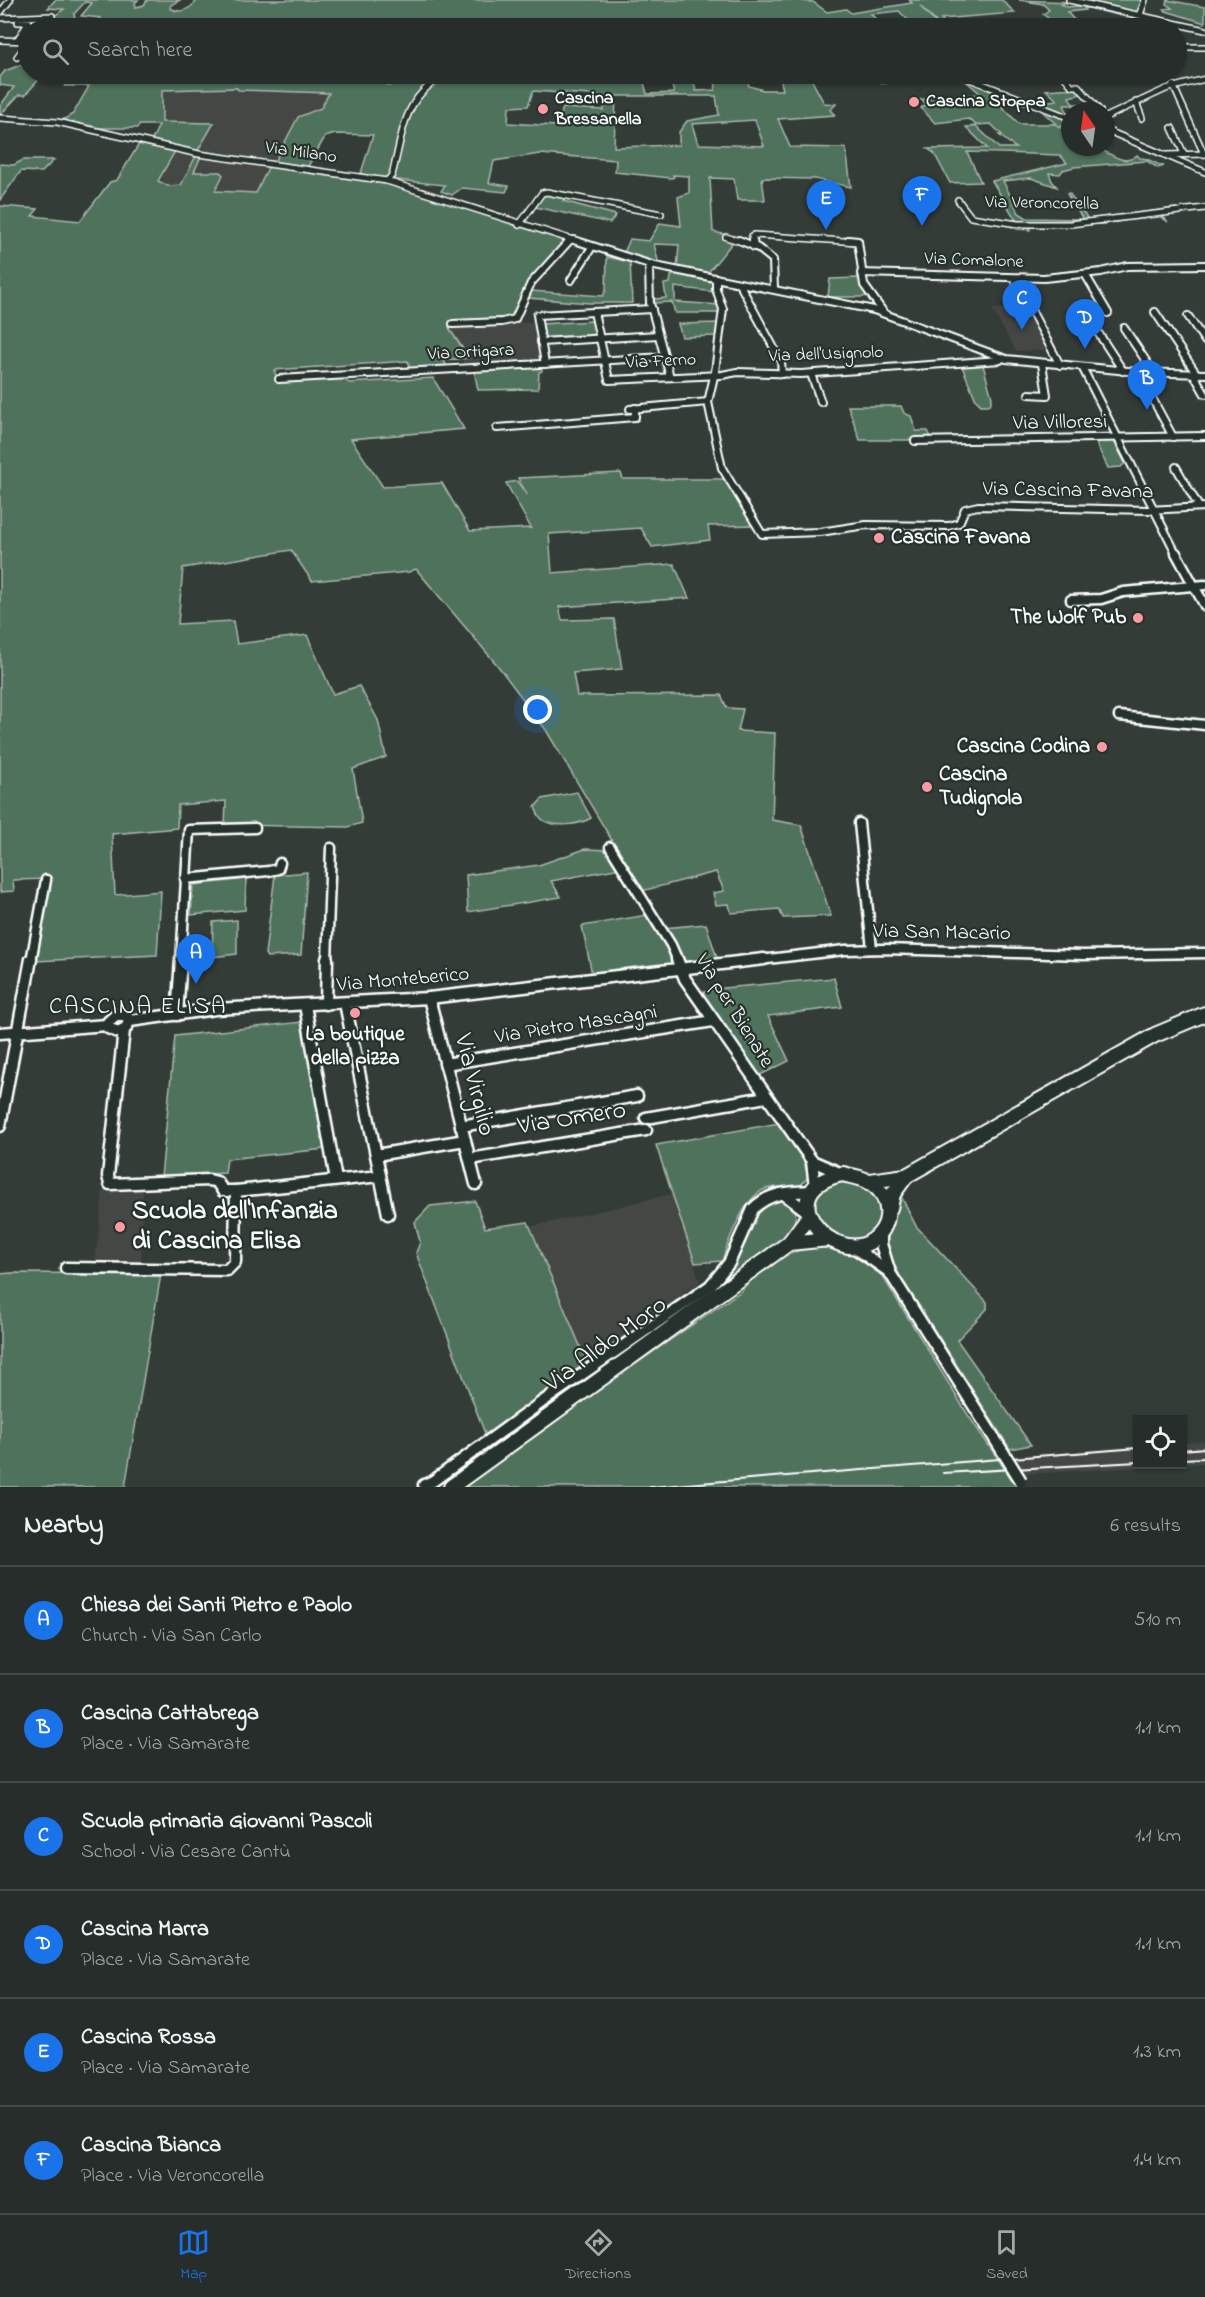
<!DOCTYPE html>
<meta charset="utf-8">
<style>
body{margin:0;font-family:"Indie Flower",sans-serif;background:#2f3532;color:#f1f3f6}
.controls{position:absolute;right:18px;bottom:18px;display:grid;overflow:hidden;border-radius:0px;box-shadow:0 2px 4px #0004}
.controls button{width:54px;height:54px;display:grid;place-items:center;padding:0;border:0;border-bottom:2px solid #434947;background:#272d2a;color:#f1f3f6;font:30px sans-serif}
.compass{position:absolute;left:1061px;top:102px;width:54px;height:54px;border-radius:50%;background:#272d2a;box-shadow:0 2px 4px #0004;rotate:347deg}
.you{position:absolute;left:538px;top:710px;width:21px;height:21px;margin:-15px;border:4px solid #fff;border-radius:50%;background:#1a73e8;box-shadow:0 0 0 9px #1a73e833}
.badge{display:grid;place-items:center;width:39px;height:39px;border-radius:50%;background:#1a73e8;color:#fff;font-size:20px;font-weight:700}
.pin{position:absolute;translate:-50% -50px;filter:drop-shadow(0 2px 3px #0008)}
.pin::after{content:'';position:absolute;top:32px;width:21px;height:18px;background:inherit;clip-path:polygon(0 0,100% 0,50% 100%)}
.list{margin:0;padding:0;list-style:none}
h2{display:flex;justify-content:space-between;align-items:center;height:78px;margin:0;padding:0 24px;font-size:26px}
h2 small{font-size:20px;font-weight:400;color:#a4a8a8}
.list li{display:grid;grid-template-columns:39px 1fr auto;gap:18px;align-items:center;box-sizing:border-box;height:108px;padding:0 24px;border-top:2px solid #434947}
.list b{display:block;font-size:22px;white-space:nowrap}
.list p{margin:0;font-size:20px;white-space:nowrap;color:#a4a8a8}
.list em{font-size:20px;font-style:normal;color:#a4a8a8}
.icon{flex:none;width:33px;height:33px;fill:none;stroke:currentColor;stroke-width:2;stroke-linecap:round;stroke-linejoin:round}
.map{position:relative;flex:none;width:1205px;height:1487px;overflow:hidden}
.search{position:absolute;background:#272d2a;box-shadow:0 2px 4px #0004;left:18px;right:18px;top:18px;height:66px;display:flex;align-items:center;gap:15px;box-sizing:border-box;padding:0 21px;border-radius:33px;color:#a4a8a8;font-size:22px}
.sheet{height:726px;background:#272d2a}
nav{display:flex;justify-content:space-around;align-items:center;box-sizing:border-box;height:84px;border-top:2px solid #434947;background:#272d2a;font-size:16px;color:#a4a8a8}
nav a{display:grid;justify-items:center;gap:3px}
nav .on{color:#1a73e8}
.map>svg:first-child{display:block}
</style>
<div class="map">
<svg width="1205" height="1487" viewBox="0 0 1205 1487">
<rect width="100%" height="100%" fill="#343c38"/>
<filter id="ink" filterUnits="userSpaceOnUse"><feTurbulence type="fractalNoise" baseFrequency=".0167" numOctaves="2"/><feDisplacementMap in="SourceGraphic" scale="12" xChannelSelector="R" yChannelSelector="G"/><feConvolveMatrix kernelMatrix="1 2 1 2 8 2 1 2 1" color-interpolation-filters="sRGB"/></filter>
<g filter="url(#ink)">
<g fill="#444645">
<polygon points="237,88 238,90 330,93 321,108 297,117 274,163 197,152 162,122 162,90"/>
<polygon points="175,151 196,156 181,185 168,186 158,182"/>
<polygon points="201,156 269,166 257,193 215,191 223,175 193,172"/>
<polygon points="1028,308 1050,350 1016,351 992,309"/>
<polygon points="535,322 542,362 463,367 463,358 468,358 449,326"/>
<polygon points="143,1189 141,1263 95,1264 103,1191"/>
<polygon points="672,1194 700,1282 682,1294 683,1298 588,1365 530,1227"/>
<polygon points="1205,1441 1205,1463 1183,1464 1183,1443"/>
<polygon points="1137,1446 1138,1464 1176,1465 917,1480 714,1487 714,1480"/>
</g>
<g fill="#50725d" stroke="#a8b8ae" stroke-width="1.5" fill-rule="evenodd">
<path d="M 55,0 L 138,0 L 135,3 L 136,7 L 144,5 L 147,0 L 180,0 L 171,5 L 170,8 C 181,15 190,9 198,0 L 804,0 L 801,1 L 813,2 L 827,12 L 846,9 L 851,13 L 912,3 L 909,0 L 1002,0 L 1015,13 L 941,19 L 949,28 L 942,28 L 920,6 L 940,28 L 916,28 L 899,11 L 871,14 L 883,27 L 839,28 L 828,19 L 819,20 L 827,28 L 570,28 C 554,25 539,28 523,28 C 505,27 489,19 472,25 L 470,28 L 83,28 L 95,28 L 101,18 L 81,16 L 92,3 L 85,2 L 74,14 L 75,19 L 65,19 L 59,28 L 41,28 L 43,25 L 49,25 L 53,17 L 64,9 L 48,8 Z"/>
<path d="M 1019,0 L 1069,2 L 1061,4 L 1068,7 L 1086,5 L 1166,24 L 1164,26 L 1084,7 L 1085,10 L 1067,12 L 1077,23 C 1066,23 1060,19 1049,19 L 1043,14 L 1049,10 L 1043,4 Z"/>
<polygon points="1077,0 1142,0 1136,13"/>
<polygon points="1167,0 1205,7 1205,23 1166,11 1164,9 1172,8 1166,4"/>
<polygon points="28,62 28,74 49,74 43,75 25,95 19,95 0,115 0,106 14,87 0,85 0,77 5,71"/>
<path d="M 64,74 L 391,74 L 387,77 L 387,85 L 391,86 L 399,76 L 417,77 L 424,81 L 433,78 L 430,74 L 692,74 L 696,91 L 715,90 L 716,84 L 712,82 L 715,74 L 746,74 L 749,86 L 763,90 L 783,90 L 779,74 L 809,75 L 824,103 L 836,104 L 830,110 L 835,115 L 778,119 L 790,147 L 846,148 L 851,187 L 815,179 L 762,178 L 765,200 L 737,200 L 734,179 L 710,178 L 713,232 L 723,234 L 732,243 L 706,275 L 677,269 L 679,245 L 654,244 L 659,265 L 623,255 L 630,239 L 649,241 L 660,223 L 681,226 L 678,197 L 689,193 L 689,176 L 673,175 L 674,177 L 671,178 L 615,172 L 616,160 L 540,154 L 494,161 L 489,183 L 509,186 L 506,192 L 462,188 L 452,195 L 441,191 L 445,185 L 360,176 L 373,135 L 335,134 L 325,137 L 307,168 L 274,163 L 298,117 L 321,108 L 329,93 L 238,90 L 237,88 L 162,90 L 162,122 L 214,123 L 197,152 L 151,142 L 159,125 L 140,125 L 137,128 L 92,128 L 61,121 L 73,114 L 89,86 L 65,86 L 69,77 L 64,77 ZM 643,79 L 670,79 L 674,93 L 647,94 ZM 533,91 L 605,96 L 604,110 L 563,108 L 557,126 L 508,123 L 509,107 L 528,106 ZM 616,96 L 716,96 L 719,115 L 687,121 L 679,132 L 679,145 L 614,147 ZM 755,120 L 764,146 L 698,144 L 692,124 Z"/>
<path d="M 961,77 L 1004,94 L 993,97 L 1019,124 L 1056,124 L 1042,111 L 1045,110 L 1070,119 L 1070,126 L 1058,126 L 1070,133 L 1070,147 C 1077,147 1087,145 1094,147 C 1109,151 1123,168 1137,155 L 1140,158 C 1151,158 1153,164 1164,166 L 1158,168 L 1147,161 L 1074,167 L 1063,170 L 1060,174 L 1049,173 L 1052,181 L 1057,187 L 1031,178 L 1003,181 L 1019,213 L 1027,218 L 1083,219 L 1067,194 L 1069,193 L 1088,219 C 1127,218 1166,206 1205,206 L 1174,211 L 1165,210 L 1160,213 L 1168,222 L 1158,215 L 1104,224 L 1030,226 L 1030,230 L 1017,229 L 995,219 L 1016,220 L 992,181 L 1067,163 L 1060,155 L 967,152 L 981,182 L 950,183 L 934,153 L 928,149 L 987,148 L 966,127 L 976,126 L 999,148 L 1016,148 L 999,135 L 1002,135 L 991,124 L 976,125 L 969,119 L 935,123 L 921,108 L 926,105 L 923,100 L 915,100 L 981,94 Z"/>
<polygon points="1076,88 1081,94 1069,97 1073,104 1091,104 1098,111 1078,111 1073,105 1064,105 1070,118 1035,103 1057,100 1046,90"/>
<polygon points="139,144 175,151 158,181 168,186 181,185 196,156 201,156 194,172 220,172 223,175 215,191 256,193 269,166 389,184 566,241 522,298 510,319 451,323 449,328 469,358 445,360 446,368 410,371 408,361 274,370 278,381 341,377 349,383 433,378 464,429 351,439 383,487 442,483 470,531 531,528 506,483 517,481 527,495 518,478 621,473 623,479 725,479 758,525 708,526 710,540 652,547 641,528 549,534 552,573 674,564 689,598 559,607 562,620 614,619 622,669 573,673 577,696 721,695 727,708 743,709 738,731 775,733 772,820 801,825 831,916 783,918 779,909 731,913 729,904 716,905 713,893 724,891 716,872 642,891 546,730 498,666 416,569 409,572 312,581 291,550 183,568 178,624 233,621 237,644 307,635 333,694 359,686 378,720 386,757 353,769 362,823 348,827 225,825 226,801 178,805 177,828 112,834 115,895 161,891 157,955 36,961 50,879 13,880 14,891 0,892 0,206 38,209 32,216 80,221 110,182 117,180"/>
<polygon points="23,160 54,160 42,172 21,171 0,200 0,164 14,165"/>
<polygon points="543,194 567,197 563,201 616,215 610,223 535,207"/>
<polygon points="607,257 630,262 632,303 590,303 528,298 531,291 603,296 606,290"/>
<polygon points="678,273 713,280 714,292 675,287 675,302 720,305 720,313 675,313 672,302 653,303 654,299 666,298 664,284 670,283 671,276"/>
<polygon points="858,278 866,296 863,297 828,297 830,279"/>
<polygon points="593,321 596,337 544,339 540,324"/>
<polygon points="719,323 716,336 682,337 678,324"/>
<polygon points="1003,362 1002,364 983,365 992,398 990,405 981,405 976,400 961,364"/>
<polygon points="542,366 542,371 539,372 538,389 478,390 474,370"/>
<polygon points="848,406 901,406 904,413 911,416 916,431 928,431 932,440 860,440"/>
<polygon points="1113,440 1125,463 1121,467 1108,468 1095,441"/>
<path d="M 577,792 L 591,818 C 580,825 554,828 543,820 C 538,817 537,812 535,807 L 542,799 Z"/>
<polygon points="585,849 610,850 621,868 551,881 561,897 468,912 466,875 539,865"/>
<polygon points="307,872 301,955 267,957 265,954 275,875"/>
<polygon points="246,879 245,910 191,915 193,885"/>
<polygon points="647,915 673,957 671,965 592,974 582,926"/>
<polygon points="237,920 237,954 212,957 213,922"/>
<polygon points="706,924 718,961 687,964 664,928"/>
<polygon points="834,978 842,1007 768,1016 789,1061 756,1077 699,993 723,988"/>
<polygon points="302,1022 325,1149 227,1159 225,1173 161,1177 175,1036"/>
<path d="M 779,1123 L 802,1154 L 808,1177 L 800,1186 C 790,1187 777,1186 766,1189 C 745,1195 728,1241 722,1261 L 695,1263 L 656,1145 Z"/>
<path d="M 844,1180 C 869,1187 890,1198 877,1227 C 841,1264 791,1205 826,1186 C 831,1183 839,1182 844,1180 Z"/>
<polygon points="900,1194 916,1226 987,1302 987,1309 957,1340 1031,1445 1010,1449 900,1276 887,1250 887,1236"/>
<path d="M 777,1199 L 795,1209 C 803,1237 741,1269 720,1284 L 734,1264 L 761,1206 Z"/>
<polygon points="475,1201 485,1228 528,1222 588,1365 486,1436 416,1253 420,1242 415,1222 430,1206"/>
<path d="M 812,1247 C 846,1249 858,1253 883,1277 L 968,1415 L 1017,1487 L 464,1487 L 549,1424 L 741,1291 C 759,1268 783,1253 812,1247 Z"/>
<polygon points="11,1273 161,1274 125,1487 0,1487 0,1274"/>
</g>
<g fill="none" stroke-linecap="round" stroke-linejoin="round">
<g stroke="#fff" stroke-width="8">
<g id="minor-far3">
<polyline points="1069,0 1205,30"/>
<polyline points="0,13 10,0"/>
<polyline points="1140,15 1145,0"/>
<polyline points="0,18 52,16"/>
<polyline points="0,40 28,41"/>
<polyline points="17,40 29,22 18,22"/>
<polyline points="1176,47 1205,47"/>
<polyline points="17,57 28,42"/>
<polyline points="957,74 1070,118"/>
<polyline points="1062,74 1072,86 1078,86 1100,111"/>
<polyline points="884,80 886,74"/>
<polyline points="1173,85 1204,154"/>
<polyline points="1136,102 1142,118"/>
<polyline points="1106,117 1166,89 1205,79"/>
<polyline points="0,118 57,122 199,154 387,181 579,242"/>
<polyline points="1172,128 1184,154"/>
<polyline points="1106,130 1205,172"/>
<polyline points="1167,155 1205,154"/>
<path d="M 387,181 L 392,175 C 404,131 402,97 447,74"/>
<polyline points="958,200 971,217 1018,224 1070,224 1205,208"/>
<polyline points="519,225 542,193 547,192 661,214"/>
<polyline points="726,237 743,242"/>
<polyline points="568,242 570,240"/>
<polyline points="753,242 752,236 754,235 858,242"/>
</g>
</g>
<g stroke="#fff" stroke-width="10">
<g id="minor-far2">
<polyline points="574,240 655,266 874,310 1006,359 1138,372 1205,374"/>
<polyline points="739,240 758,248 773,260 774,289"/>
<polyline points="753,240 754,247"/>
<polyline points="848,240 858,241 864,285 884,313"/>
<polyline points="652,265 649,269 650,303 670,377"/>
<polyline points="861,273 1044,278 1101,272 1127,266 1205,265"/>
<polyline points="1085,274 1108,313"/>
<polyline points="716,278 716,289 723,309 715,372 708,402 722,468 762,534 820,532 866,525 949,526 959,523 965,509 978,506 1148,510 1205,507"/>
<polyline points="1014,278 1060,365"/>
<polyline points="571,280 592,247"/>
<polyline points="739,283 781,361 782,374"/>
<polyline points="594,312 609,380 722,375 737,372 801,374 1000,360"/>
<polyline points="1155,312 1196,373"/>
<polyline points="1188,316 1205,341"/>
<polyline points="453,324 502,322 515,319 531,283 570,240"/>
<polyline points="1095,328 1123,371"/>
<polyline points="1124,328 1154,373"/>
<polyline points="541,342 658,335"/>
<polyline points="545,364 537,315 652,309"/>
<polyline points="1082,367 1177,555"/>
<polyline points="1138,372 1173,437"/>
<polyline points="1193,373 1205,394"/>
<polyline points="811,374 821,402"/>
<polyline points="279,379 665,357"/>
<polyline points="1029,394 1047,395 1042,364"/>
<polyline points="630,409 708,402"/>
<polyline points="497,428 635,417 635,408"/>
<polyline points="915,441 1205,436"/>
<polyline points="1176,467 1199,507"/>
</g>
</g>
<g stroke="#fff" stroke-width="13">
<g id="minor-far1">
<polyline points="1176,553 1205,606"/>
<polyline points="1071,600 1101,599 1123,592 1205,585"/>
<polyline points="1119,716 1205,725"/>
<polyline points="859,823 872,949"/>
<polyline points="610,847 671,945 678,961"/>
<polyline points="185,879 269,871 278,869 280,863"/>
<polyline points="31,961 46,880"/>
<polyline points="181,961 189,830 255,828"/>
<polyline points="327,961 331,848"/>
<polyline points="751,961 845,950 885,949 1083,955 1205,953"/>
</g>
</g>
<g stroke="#fff" stroke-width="15">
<g id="minor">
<polyline points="677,959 685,979 812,1161 842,1174"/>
<polyline points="429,998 476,1184"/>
<polyline points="345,1003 388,1214"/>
<polyline points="326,1004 327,959"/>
<polyline points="305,1005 336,1180"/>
<polygon points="116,1015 124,1015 129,1019 127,1027 118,1032 108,1028 108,1022"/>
<polyline points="177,1015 181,959"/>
<polyline points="130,1021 215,1009 429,998 764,959"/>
<polyline points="124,1030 108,1176 110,1184 209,1180 217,1182 223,1191 236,1191"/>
<polyline points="0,1033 107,1025"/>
<polyline points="445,1064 713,1021"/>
<polyline points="646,1118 766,1097"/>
<polyline points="0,1126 31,959"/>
<polyline points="461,1126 637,1096"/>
<polyline points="376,1155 465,1140"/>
<polyline points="470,1159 646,1130"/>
<polyline points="812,1161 815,1187"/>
<polyline points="785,1195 808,1212"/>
<polyline points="881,1235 881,1244 890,1273 1003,1452"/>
<polyline points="852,1246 888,1271"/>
<polyline points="66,1268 227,1270 235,1262 236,1191 380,1176"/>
<path d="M 424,1485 L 433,1481 L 542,1402 L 710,1286 L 729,1263 L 753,1209 C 769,1192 790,1192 812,1191"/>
</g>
</g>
<g stroke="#fff" stroke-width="18">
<g id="major">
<path d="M 843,1174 C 850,1176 859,1177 865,1180 C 891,1192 895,1223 873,1240 C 834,1269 765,1190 843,1174 Z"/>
<polyline points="870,1181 906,1176 1155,1035 1205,1014"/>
<polyline points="890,1208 893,1194 906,1176"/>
<polyline points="789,1243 829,1239"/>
<polyline points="451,1487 789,1243 809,1216"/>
</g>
</g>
<use href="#minor-far3" stroke="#26332d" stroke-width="5"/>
<use href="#minor-far2" stroke="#26332d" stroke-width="6"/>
<use href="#minor-far1" stroke="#26332d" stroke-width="8"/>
<use href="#minor" stroke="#26332d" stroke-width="10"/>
<use href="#major" stroke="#26332d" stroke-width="14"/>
<g stroke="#fff" stroke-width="2">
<polyline points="1182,1450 1205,1448"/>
<polyline points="1182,1459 1205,1458"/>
<polyline points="943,1473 1138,1462"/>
<polyline points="650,1487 1138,1448"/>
</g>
<g stroke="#fff" stroke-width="15" stroke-linecap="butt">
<polyline id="minor-bridge" points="1003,1452 1021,1481"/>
</g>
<use href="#minor-bridge" stroke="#26332d" stroke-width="10"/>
</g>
</g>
<g fill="#ff9aa2" stroke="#26332d" stroke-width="2">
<circle cx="914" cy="102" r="6"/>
<circle cx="543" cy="109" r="6"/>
<circle cx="879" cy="538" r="6"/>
<circle cx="1138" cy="618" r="6"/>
<circle cx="1102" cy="747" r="6"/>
<circle cx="927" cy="787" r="6"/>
<circle cx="355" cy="1013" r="6"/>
<circle cx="120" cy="1227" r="6"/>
</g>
<g text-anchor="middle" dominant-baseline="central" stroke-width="4.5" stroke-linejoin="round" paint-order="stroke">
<g font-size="18" font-weight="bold" fill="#fff" stroke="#26332d" text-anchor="start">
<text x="555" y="99">Cascina<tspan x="555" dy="21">Bressanella</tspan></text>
<text x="926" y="102">Cascina Stoppa</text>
</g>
<g font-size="18" fill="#fff" stroke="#26332d">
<text transform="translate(301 153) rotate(8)">Via Milano</text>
<text transform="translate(1042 204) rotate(1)">Via Veroncorella</text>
<text transform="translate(974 261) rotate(2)">Via Comalone</text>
<text transform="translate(471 353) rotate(-3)">Via Ortigara</text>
<text transform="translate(826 355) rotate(-2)">Via dell'Usignolo</text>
<text transform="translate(661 362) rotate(-3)">Via Ferno</text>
</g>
<g font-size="21" fill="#fff" stroke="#26332d">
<text transform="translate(1060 423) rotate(-1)">Via Villoresi</text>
<text transform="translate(1068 491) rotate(1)">Via Cascina Favana</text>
<text transform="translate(942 933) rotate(1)">Via San Macario</text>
<text transform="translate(403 980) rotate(-5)">Via Monteberico</text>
<text transform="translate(734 1011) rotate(58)">Via per Bienate</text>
<text transform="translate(576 1025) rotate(-9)">Via Pietro Mascagni</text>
</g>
<g font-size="21" font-weight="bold" fill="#fff" stroke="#26332d" text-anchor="start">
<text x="891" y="538">Cascina Favana</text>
<text x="1126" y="618" text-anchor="end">The Wolf Pub</text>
<text x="1090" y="747" text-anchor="end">Cascina Codina</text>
<text x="939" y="775">Cascina<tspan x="939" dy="24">Tudignola</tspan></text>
<text x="355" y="1035" text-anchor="middle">La boutique<tspan x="355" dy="24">della pizza</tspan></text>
</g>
<g font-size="24" letter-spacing="1.5" fill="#fff" stroke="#26332d">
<text x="138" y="1007">CASCINA ELISA</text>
</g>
<g font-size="26" fill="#fff" stroke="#26332d">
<text transform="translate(474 1085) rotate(76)">Via Virgilio</text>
<text transform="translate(572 1119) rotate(-9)">Via Omero</text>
<text transform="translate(606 1345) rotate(-36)">Via Aldo Moro</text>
</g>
<g font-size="26" font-weight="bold" fill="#fff" stroke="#26332d" text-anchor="start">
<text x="132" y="1212">Scuola dell'Infanzia<tspan x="132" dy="30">di Cascina Elisa</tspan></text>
</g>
</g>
</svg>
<div class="controls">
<button><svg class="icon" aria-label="locate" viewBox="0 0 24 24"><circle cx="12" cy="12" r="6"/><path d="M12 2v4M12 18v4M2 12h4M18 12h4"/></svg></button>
</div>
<svg class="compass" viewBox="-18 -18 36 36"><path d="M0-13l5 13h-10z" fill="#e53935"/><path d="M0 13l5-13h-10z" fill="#a4a8a8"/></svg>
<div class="you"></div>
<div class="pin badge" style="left:196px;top:984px">A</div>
<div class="pin badge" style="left:1147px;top:410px">B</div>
<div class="pin badge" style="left:1022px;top:330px">C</div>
<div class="pin badge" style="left:1085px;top:349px">D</div>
<div class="pin badge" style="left:826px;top:230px">E</div>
<div class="pin badge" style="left:922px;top:226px">F</div>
<div class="search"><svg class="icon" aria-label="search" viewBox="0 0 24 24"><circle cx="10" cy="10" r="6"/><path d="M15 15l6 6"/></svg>Search here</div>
</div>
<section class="sheet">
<h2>Nearby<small>6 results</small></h2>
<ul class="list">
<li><span class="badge">A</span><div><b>Chiesa dei Santi Pietro e Paolo</b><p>Church · Via San Carlo</p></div><em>510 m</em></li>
<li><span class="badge">B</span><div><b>Cascina Cattabrega</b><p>Place · Via Samarate</p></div><em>1.1 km</em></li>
<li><span class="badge">C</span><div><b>Scuola primaria Giovanni Pascoli</b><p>School · Via Cesare Cantù</p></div><em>1.1 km</em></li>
<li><span class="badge">D</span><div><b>Cascina Marra</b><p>Place · Via Samarate</p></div><em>1.1 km</em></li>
<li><span class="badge">E</span><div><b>Cascina Rossa</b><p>Place · Via Samarate</p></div><em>1.3 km</em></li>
<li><span class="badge">F</span><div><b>Cascina Bianca</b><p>Place · Via Veroncorella</p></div><em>1.4 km</em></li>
</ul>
</section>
<nav>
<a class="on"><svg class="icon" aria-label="map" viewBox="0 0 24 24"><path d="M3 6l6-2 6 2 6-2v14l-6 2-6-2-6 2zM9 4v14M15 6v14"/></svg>Map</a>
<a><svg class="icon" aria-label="directions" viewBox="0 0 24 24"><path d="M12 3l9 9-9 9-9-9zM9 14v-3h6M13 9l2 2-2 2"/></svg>Directions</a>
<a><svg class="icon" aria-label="saved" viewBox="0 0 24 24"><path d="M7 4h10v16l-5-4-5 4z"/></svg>Saved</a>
</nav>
